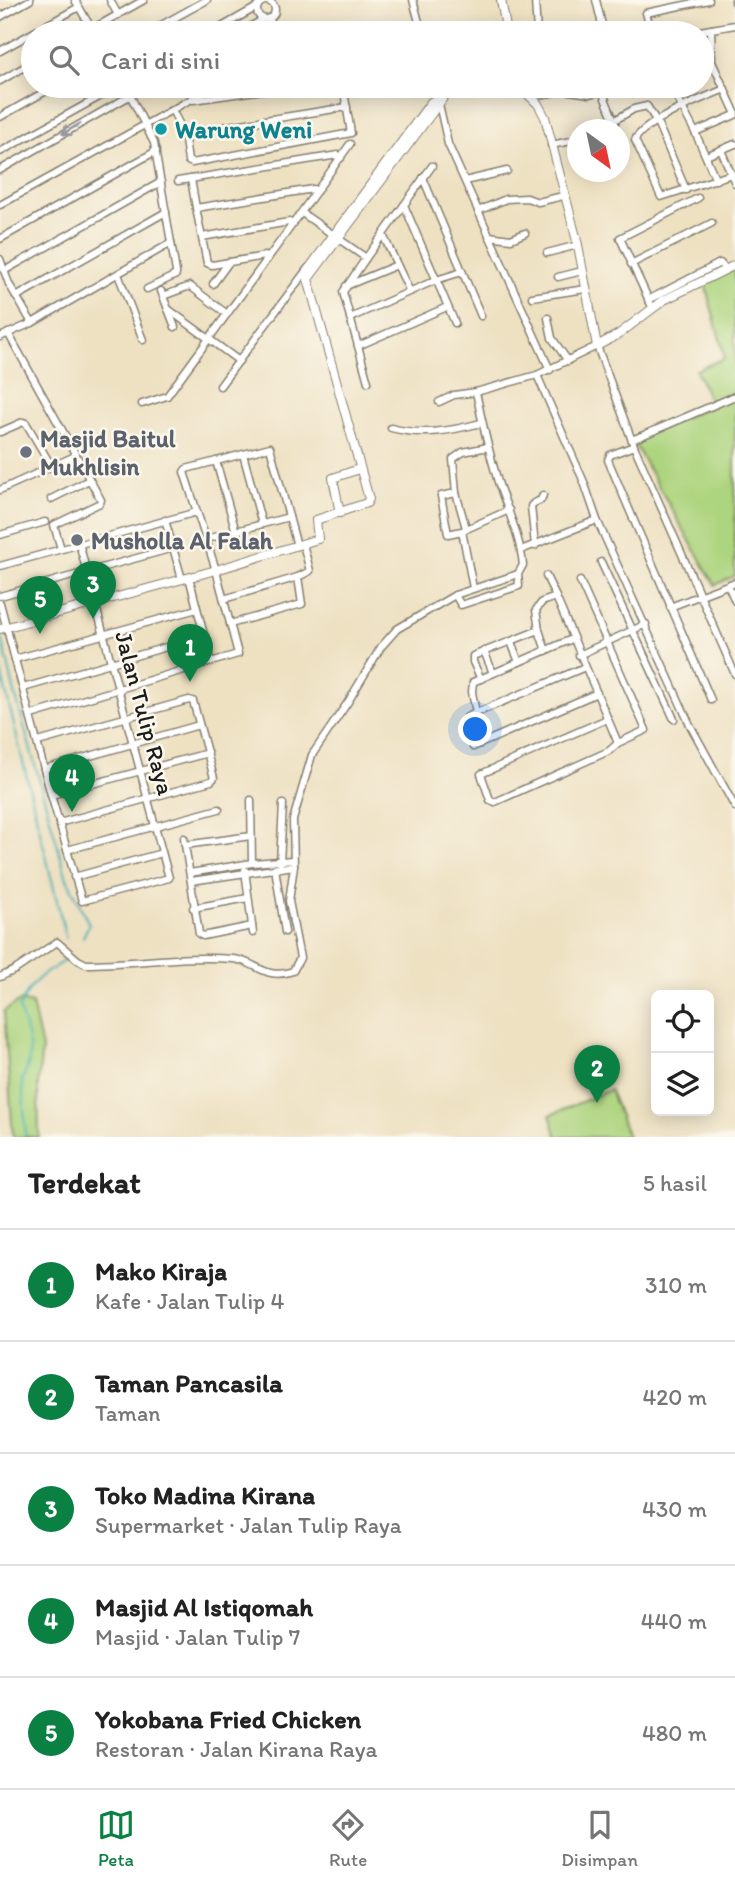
<!DOCTYPE html>
<html lang="id">
<meta charset="utf-8">
<style>
body{margin:0;font-family:Itim,sans-serif;background:#f6f6f6;color:#222}
.controls{position:absolute;right:21px;bottom:21px;display:grid;overflow:hidden;border-radius:10px;box-shadow:0 4px 18px #0003}
.controls button{width:63px;height:63px;display:grid;place-items:center;padding:0;border:0;border-bottom:2px solid #e0e0e0;background:#fff;color:#222;font:35px sans-serif}
.compass{position:absolute;left:567px;top:119px;width:63px;height:63px;border-radius:50%;background:#fff;box-shadow:0 4px 18px #0003;rotate:147deg}
.you{position:absolute;left:476px;top:730px;width:24px;height:24px;margin:-18px;border:5px solid #fff;border-radius:50%;background:#1a73e8;box-shadow:0 0 0 10px #1a73e833}
.badge{display:grid;place-items:center;width:46px;height:46px;border-radius:50%;background:#0b8043;color:#fff;font-size:23px;font-weight:700}
.pin{position:absolute;translate:-50% -58px;filter:drop-shadow(0 2px 4px #0008)}
.pin::after{content:'';position:absolute;top:37px;width:24px;height:21px;background:inherit;clip-path:polygon(0 0,100% 0,50% 100%)}
.list{margin:0;padding:0;list-style:none}
h2{display:flex;justify-content:space-between;align-items:center;height:91px;margin:0;padding:0 28px;font-size:30px}
h2 small{font-size:23px;font-weight:400;color:#767676}
.list li{display:grid;grid-template-columns:46px 1fr auto;gap:21px;align-items:center;box-sizing:border-box;height:112px;padding:0 28px;border-top:2px solid #e0e0e0}
.list b{display:block;font-size:26px;white-space:nowrap}
.list p{margin:0;font-size:23px;white-space:nowrap;color:#767676}
.list em{font-size:23px;font-style:normal;color:#767676}
.icon{flex:none;width:38px;height:38px;fill:none;stroke:currentColor;stroke-width:2;stroke-linecap:round;stroke-linejoin:round}
.map{position:relative;flex:none;width:735px;height:1137px;overflow:hidden}
.search{position:absolute;background:#fff;box-shadow:0 4px 18px #0003;left:21px;right:21px;top:21px;height:77px;display:flex;align-items:center;gap:18px;box-sizing:border-box;padding:0 24px;border-radius:38px;color:#767676;font-size:26px}
.sheet{height:651px;background:#fff}
nav{display:flex;justify-content:space-around;align-items:center;box-sizing:border-box;height:98px;border-top:2px solid #e0e0e0;background:#fff;font-size:19px;color:#767676}
nav a{display:grid;justify-items:center;gap:4px}
nav .on{color:#0b8043}
.map>svg:first-child{display:block}
</style>
<div class="map">
<svg width="735" height="1137" viewBox="0 0 735 1137">
<rect width="100%" height="100%" fill="#fbf7ec"/>
<filter id="ink" filterUnits="userSpaceOnUse"><feTurbulence type="fractalNoise" baseFrequency=".0143" numOctaves="2"/><feDisplacementMap in="SourceGraphic" scale="14" xChannelSelector="R" yChannelSelector="G"/><feConvolveMatrix kernelMatrix="1 2 1 2 8 2 1 2 1" color-interpolation-filters="sRGB"/></filter>
<filter id="wash" filterUnits="userSpaceOnUse"><feTurbulence type="fractalNoise" baseFrequency=".00686" numOctaves="4" result="noise"/><feDisplacementMap in="SourceGraphic" scale="28" xChannelSelector="R" yChannelSelector="G"/><feGaussianBlur stdDeviation="1.57" result="paint"/><feColorMatrix in="noise" values="0 0 0 0 0 0 0 0 0 0 0 0 0 0 0 0 0 1.4 0 .05"/><feComposite in="paint" operator="in"/></filter>
<g filter="url(#wash)">
<rect width="100%" height="100%" fill="#eee1c2"/>
<g fill="#add47e" stroke="#64784d" stroke-width="2">
<polygon points="735,265 735,576 715,585 632,440 712,406 696,370 725,358 704,280"/>
<polygon points="20,1001 32,1004 42,1048 38,1085 39,1137 13,1137 4,1011"/>
<polygon points="610,1090 628,1137 557,1137 550,1115"/>
</g>
<g fill="none" stroke-linecap="round" stroke-linejoin="round">
<g stroke="#3badb5" stroke-width="2">
<polyline points="1,633 14,690 67,879 89,924 83,937"/>
<polyline points="0,668 66,938"/>
<path d="M 26,1137 L 22,1079 C 37,1056 26,1032 19,1008 C 25,996 31,984 43,975 C 51,969 59,966 66,958"/>
</g>
</g>
</g>
<g filter="url(#ink)">
<g fill="none" stroke-linecap="round" stroke-linejoin="round">
<g stroke="#857e6f" stroke-width="9">
<g id="minor">
<polyline points="75,0 94,33"/>
<polyline points="110,0 118,15"/>
<polyline points="413,0 422,33"/>
<polyline points="535,0 537,33"/>
<polyline points="596,0 604,33"/>
<polyline points="735,0 735,2"/>
<circle cx="266" cy="10" r="9"/>
<polyline points="0,17 30,0"/>
<polyline points="269,18 276,33"/>
<polyline points="711,29 712,62 735,112"/>
<polyline points="85,33 144,0"/>
<polyline points="147,33 207,0"/>
<polyline points="211,33 257,7"/>
<polyline points="239,33 264,19"/>
<polyline points="652,33 646,13 709,0"/>
<polyline points="688,33 735,25"/>
<polyline points="0,51 79,7"/>
<polyline points="0,81 33,62"/>
<polyline points="132,86 134,89 130,95 154,143 176,272 176,275 147,289"/>
<polyline points="435,86 448,144 550,370"/>
<polyline points="671,86 695,132 716,180"/>
<path d="M 725,89 C 705,97 643,122 635,140 L 661,197 L 732,174"/>
<polyline points="531,97 564,90 589,94 602,91"/>
<polyline points="193,100 292,86"/>
<polyline points="172,110 184,133 188,161 192,163 351,133 343,86"/>
<polyline points="0,117 55,86"/>
<polyline points="615,120 634,109 647,106 657,122 686,190"/>
<polyline points="604,130 615,123 602,91 610,86"/>
<polyline points="695,132 735,115"/>
<polyline points="184,133 347,107"/>
<polyline points="551,145 571,141"/>
<polyline points="721,150 735,183"/>
<polyline points="0,152 119,86"/>
<polyline points="706,156 735,144"/>
<polyline points="0,170 147,86"/>
<polyline points="423,178 481,316"/>
<polyline points="191,179 196,208"/>
<polyline points="178,181 338,155 341,158"/>
<polyline points="465,181 507,171"/>
<path d="M 317,191 L 313,189 L 196,208 L 207,263 L 212,265 L 265,256 L 268,258 C 296,220 323,182 350,144"/>
<polyline points="0,205 215,86"/>
<polyline points="404,205 455,323"/>
<polyline points="478,211 506,199 527,198 538,202 563,196"/>
<polyline points="302,213 366,258 343,292 368,382"/>
<polyline points="383,235 410,292"/>
<polyline points="489,236 511,239 525,233"/>
<polyline points="202,237 289,222 293,224"/>
<polyline points="0,239 156,151"/>
<polyline points="547,253 578,245"/>
<polyline points="366,258 432,166"/>
<polyline points="0,259 9,284 32,323"/>
<polyline points="631,264 712,223"/>
<polyline points="4,271 161,182"/>
<polyline points="118,274 143,340"/>
<polyline points="558,277 582,271"/>
<polyline points="213,284 229,262"/>
<polyline points="346,286 397,265"/>
<polyline points="161,291 175,327"/>
<polyline points="163,296 190,286 227,314"/>
<polyline points="16,297 166,212"/>
<polyline points="532,297 586,289"/>
<polyline points="648,300 720,263 725,269"/>
<polyline points="652,307 620,238 698,198"/>
<polyline points="168,309 239,361"/>
<polyline points="350,318 436,280 462,272"/>
<polyline points="548,318 552,338 568,361"/>
<polyline points="8,333 101,500 100,503 54,525 61,549"/>
<polyline points="0,337 32,323 171,243"/>
<polyline points="358,346 447,307"/>
<polyline points="537,375 584,482 597,520 690,725 735,807"/>
<polyline points="220,386 308,268"/>
<polyline points="439,402 454,395 476,392"/>
<polyline points="142,404 167,396 268,258"/>
<path d="M 391,428 C 422,436 451,431 481,423"/>
<polyline points="0,432 23,422 26,423 52,467"/>
<polyline points="632,440 735,396"/>
<polyline points="634,446 610,455 608,460 711,700"/>
<polyline points="243,454 262,524"/>
<polyline points="216,461 236,532"/>
<polyline points="0,490 75,456"/>
<polyline points="456,493 441,496 448,534 462,531 509,510"/>
<polyline points="51,499 89,480"/>
<polyline points="165,520 182,579"/>
<polyline points="466,528 456,493 453,459 463,452 488,447"/>
<polyline points="462,531 473,588"/>
<polyline points="0,535 45,522"/>
<polyline points="206,539 289,517"/>
<polyline points="535,546 531,506 534,503 541,500 543,495"/>
<polyline points="521,550 597,520"/>
<polyline points="601,562 674,719"/>
<polyline points="0,566 197,512"/>
<polyline points="546,576 556,597"/>
<polyline points="189,577 211,662"/>
<polyline points="580,581 646,730 618,743 609,751 495,802 490,800 481,774 607,719"/>
<polyline points="728,585 735,601"/>
<path d="M 455,595 L 461,605 L 519,586 L 518,574 L 523,565 C 520,536 507,509 498,482 C 489,452 482,422 476,392 L 537,375 L 597,346 L 634,446 L 735,674"/>
<polyline points="0,596 173,548"/>
<polyline points="224,599 298,577"/>
<polyline points="0,603 51,795 82,901 169,878 79,543"/>
<polyline points="670,607 735,582"/>
<polyline points="230,624 302,604 298,577 310,571 303,544"/>
<polyline points="572,639 473,682 472,692 476,713 467,717 467,725 473,747 597,693"/>
<polyline points="511,642 519,662"/>
<polyline points="484,651 493,673"/>
<polyline points="546,651 539,630 536,610 542,602 556,597 618,743"/>
<polyline points="579,655 646,624"/>
<polyline points="15,659 197,609"/>
<polyline points="481,679 473,662 473,656 539,630"/>
<polyline points="23,688 205,636"/>
<polyline points="476,713 585,667"/>
<polyline points="31,715 238,654 216,570 184,472 186,469 270,447 297,546"/>
<polyline points="38,742 189,700 193,701 214,778 211,781 59,823"/>
<polyline points="44,769 199,725"/>
<polyline points="51,795 208,753"/>
<polyline points="251,800 252,863"/>
<polyline points="184,838 199,934 203,936 252,926"/>
<polyline points="185,845 251,836"/>
<polyline points="67,850 219,809"/>
<polyline points="280,863 283,804"/>
<polyline points="275,868 285,932"/>
<polyline points="245,870 253,933"/>
<polyline points="190,873 252,863 293,860"/>
<polyline points="74,877 162,853"/>
<polyline points="191,881 294,866"/>
<polyline points="193,908 248,898"/>
<path d="M 0,977 L 15,970 L 57,942 L 78,960 L 86,964 C 135,964 184,955 233,959 C 257,961 264,981 293,971 L 300,958 L 289,901 L 294,866 L 293,820 L 312,755 L 348,702 L 381,647 L 397,629 L 455,595 L 518,574"/>
</g>
</g>
<g stroke="#857e6f" stroke-width="10">
<g id="tertiary">
<polyline points="501,0 507,33"/>
<polyline points="519,86 538,104 545,117 578,245 597,346 619,334 664,300 735,265"/>
<polyline points="308,279 446,94"/>
<polyline points="340,513 333,478 359,469"/>
<polyline points="0,629 216,570 318,539 316,520 367,503 369,499 308,279 308,270 431,102 446,94 485,86"/>
</g>
</g>
<use href="#minor" stroke="#fff" stroke-width="6"/>
<use href="#tertiary" stroke="#fff" stroke-width="8"/>
</g>
<defs><path id="oneway-shaft" d="M-6 0H5M1.5-3L5.5 0L1.5 3" fill="none" stroke-width="1.6" stroke-linecap="round" stroke-linejoin="round" transform="scale(1.75)"/></defs>
<use stroke="#999" href="#oneway-shaft" transform="translate(71 129) rotate(150)"/>
</g>
<circle fill="#0f9aa8" stroke="#fbf7ec" stroke-width="2.5" cx="161" cy="129" r="7"/>
<g fill="#6b7280" stroke="#fbf7ec" stroke-width="2.5">
<circle cx="26" cy="452" r="7"/>
<circle cx="77" cy="540" r="7"/>
</g>
<g text-anchor="middle" dominant-baseline="central" stroke-width="5" stroke-linejoin="round" paint-order="stroke">
<g font-size="24" font-weight="bold" fill="#0d838f" stroke="#fbf7ec" text-anchor="start">
<text x="175" y="129">Warung Weni</text>
</g>
<g font-size="24" font-weight="bold" fill="#5b616d" stroke="#fbf7ec" text-anchor="start">
<text x="40" y="438">Masjid Baitul<tspan x="40" dy="28">Mukhlisin</tspan></text>
<text x="91" y="540">Musholla Al Falah</text>
</g>
<g font-size="24" fill="#1c1c1c" stroke="#fbf7ec">
<text transform="translate(145 713) rotate(75)">Jalan Tulip Raya</text>
</g>
</g>
</svg>
<div class="controls">
<button><svg class="icon" aria-label="locate" viewBox="0 0 24 24"><circle cx="12" cy="12" r="6"/><path d="M12 2v4M12 18v4M2 12h4M18 12h4"/></svg></button>
<button><svg class="icon" aria-label="layers" viewBox="0 0 24 24"><path d="M12 4l9 5-9 5-9-5zM3 14l9 5 9-5"/></svg></button>
</div>
<svg class="compass" viewBox="-18 -18 36 36"><path d="M0-13l5 13h-10z" fill="#e53935"/><path d="M0 13l5-13h-10z" fill="#767676"/></svg>
<div class="you"></div>
<div class="pin badge" style="left:190px;top:682px">1</div>
<div class="pin badge" style="left:597px;top:1103px">2</div>
<div class="pin badge" style="left:93px;top:619px">3</div>
<div class="pin badge" style="left:72px;top:812px">4</div>
<div class="pin badge" style="left:40px;top:634px">5</div>
<div class="search"><svg class="icon" aria-label="search" viewBox="0 0 24 24"><circle cx="10" cy="10" r="6"/><path d="M15 15l6 6"/></svg>Cari di sini</div>
</div>
<section class="sheet">
<h2>Terdekat<small>5 hasil</small></h2>
<ul class="list">
<li><span class="badge">1</span><div><b>Mako Kiraja</b><p>Kafe · Jalan Tulip 4</p></div><em>310 m</em></li>
<li><span class="badge">2</span><div><b>Taman Pancasila</b><p>Taman</p></div><em>420 m</em></li>
<li><span class="badge">3</span><div><b>Toko Madina Kirana</b><p>Supermarket · Jalan Tulip Raya</p></div><em>430 m</em></li>
<li><span class="badge">4</span><div><b>Masjid Al Istiqomah</b><p>Masjid · Jalan Tulip 7</p></div><em>440 m</em></li>
<li><span class="badge">5</span><div><b>Yokobana Fried Chicken</b><p>Restoran · Jalan Kirana Raya</p></div><em>480 m</em></li>
</ul>
</section>
<nav>
<a class="on"><svg class="icon" aria-label="map" viewBox="0 0 24 24"><path d="M3 6l6-2 6 2 6-2v14l-6 2-6-2-6 2zM9 4v14M15 6v14"/></svg>Peta</a>
<a><svg class="icon" aria-label="directions" viewBox="0 0 24 24"><path d="M12 3l9 9-9 9-9-9zM9 14v-3h6M13 9l2 2-2 2"/></svg>Rute</a>
<a><svg class="icon" aria-label="saved" viewBox="0 0 24 24"><path d="M7 4h10v16l-5-4-5 4z"/></svg>Disimpan</a>
</nav>
